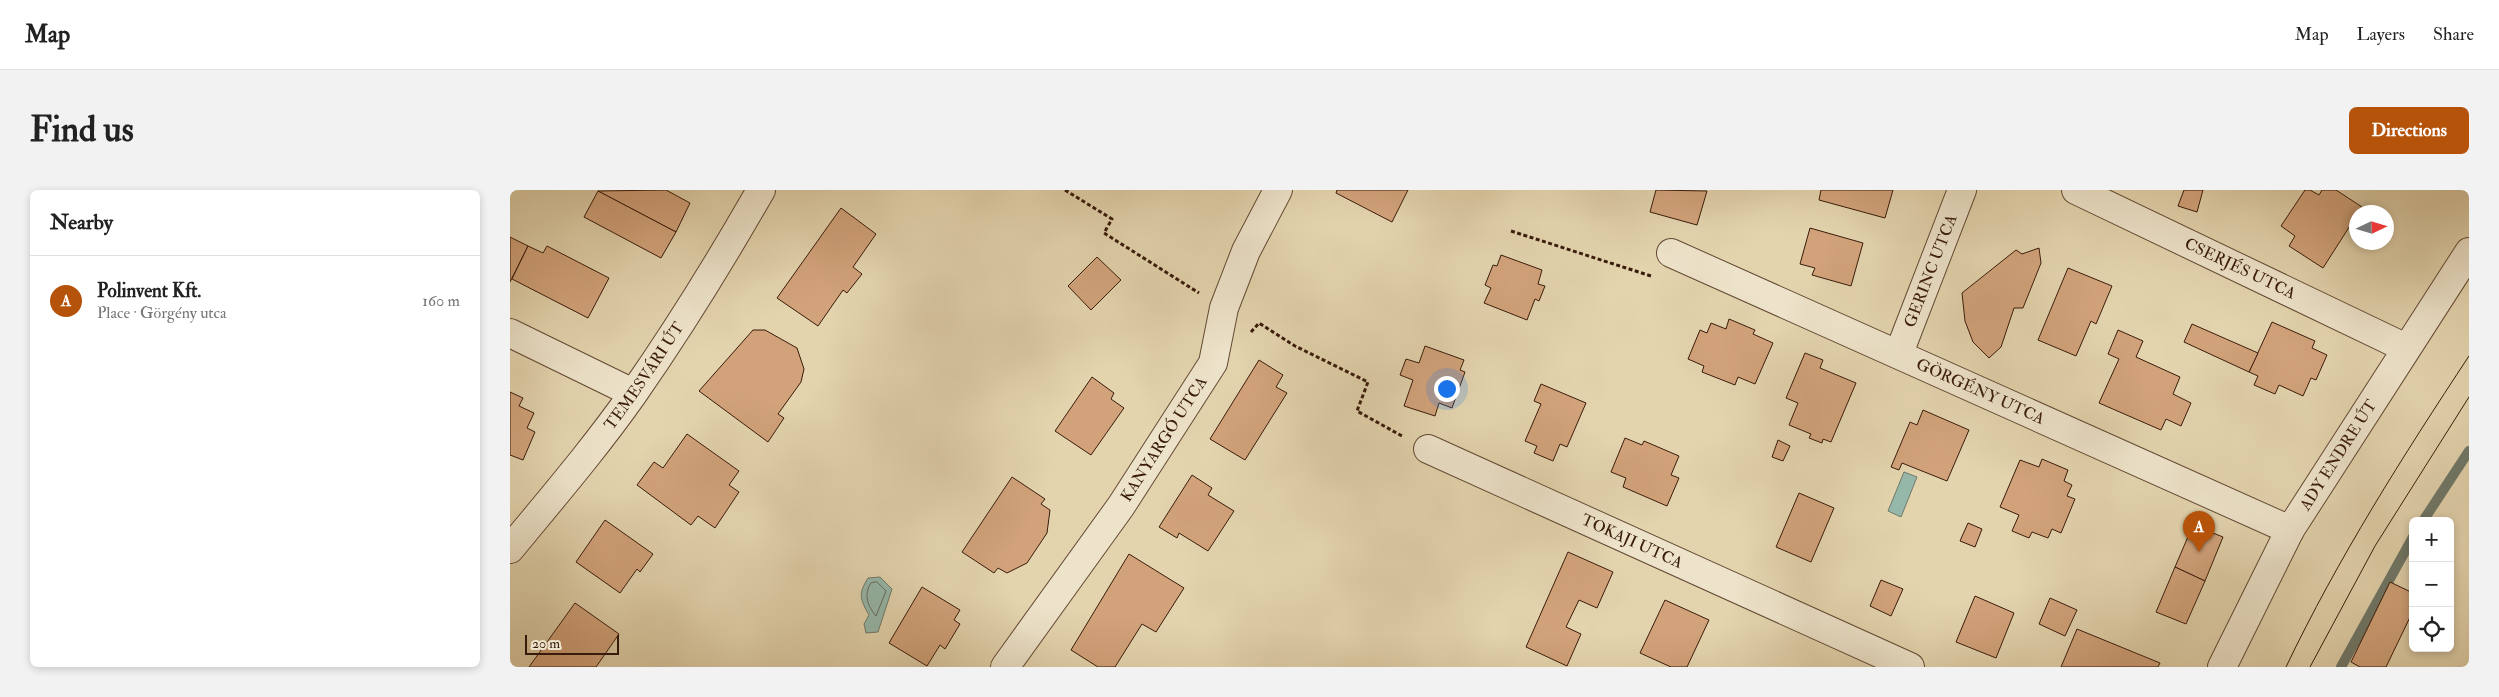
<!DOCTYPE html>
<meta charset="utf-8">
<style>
body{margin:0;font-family:"IM FELL Double Pica",serif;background:#f2f2f2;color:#222}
.controls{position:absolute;right:15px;bottom:15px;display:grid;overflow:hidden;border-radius:8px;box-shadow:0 2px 8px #0003}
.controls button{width:45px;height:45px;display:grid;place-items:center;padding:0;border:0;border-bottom:1px solid #e0e0e0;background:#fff;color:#222;font:25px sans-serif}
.compass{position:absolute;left:1839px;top:15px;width:45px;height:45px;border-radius:50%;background:#fff;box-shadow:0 2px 8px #0003;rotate:86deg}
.scale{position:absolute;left:15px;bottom:12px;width:94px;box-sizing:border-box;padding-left:5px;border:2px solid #391b0b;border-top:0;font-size:14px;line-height:18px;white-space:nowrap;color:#391b0b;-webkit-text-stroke:4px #ede3ca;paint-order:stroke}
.you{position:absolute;left:936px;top:198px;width:18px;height:18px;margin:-12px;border:4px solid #fff;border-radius:50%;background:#1a73e8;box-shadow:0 0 0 8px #1a73e833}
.badge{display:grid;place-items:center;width:32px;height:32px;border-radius:50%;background:#b45309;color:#fff;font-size:16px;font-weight:700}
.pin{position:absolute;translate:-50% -41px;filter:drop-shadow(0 1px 2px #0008)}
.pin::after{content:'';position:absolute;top:26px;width:18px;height:15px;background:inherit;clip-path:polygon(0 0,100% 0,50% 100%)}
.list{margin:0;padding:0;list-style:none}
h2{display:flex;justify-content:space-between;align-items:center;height:65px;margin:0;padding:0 20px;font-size:21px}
h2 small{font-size:16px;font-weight:400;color:#767676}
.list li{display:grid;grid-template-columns:32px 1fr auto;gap:15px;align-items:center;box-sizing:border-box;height:90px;padding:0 20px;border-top:1px solid #e0e0e0}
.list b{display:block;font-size:19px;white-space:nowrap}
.list p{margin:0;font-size:16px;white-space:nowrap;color:#767676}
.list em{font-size:16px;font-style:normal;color:#767676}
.icon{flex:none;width:28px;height:28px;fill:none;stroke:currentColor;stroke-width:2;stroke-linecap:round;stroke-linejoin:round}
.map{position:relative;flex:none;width:1959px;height:477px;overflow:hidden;border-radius:8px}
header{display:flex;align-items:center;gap:30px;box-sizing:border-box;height:70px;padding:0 25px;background:#fff;border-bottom:1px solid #e0e0e0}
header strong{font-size:24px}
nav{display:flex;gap:28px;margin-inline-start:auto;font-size:18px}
.intro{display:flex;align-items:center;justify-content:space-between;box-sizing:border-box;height:120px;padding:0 30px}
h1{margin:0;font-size:35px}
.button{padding:12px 22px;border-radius:8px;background:#b45309;color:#fff;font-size:18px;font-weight:700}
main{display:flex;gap:30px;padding:0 30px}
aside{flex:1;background:#fff;border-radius:8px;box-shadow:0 2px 8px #0003}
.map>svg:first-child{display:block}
</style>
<header>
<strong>Map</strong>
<nav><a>Map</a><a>Layers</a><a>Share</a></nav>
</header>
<div class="intro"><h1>Find us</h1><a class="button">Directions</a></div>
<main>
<aside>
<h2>Nearby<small></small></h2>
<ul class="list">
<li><span class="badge">A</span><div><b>Polinvent Kft.</b><p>Place · Görgény utca</p></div><em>160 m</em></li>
</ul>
</aside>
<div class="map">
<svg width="1959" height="477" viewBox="0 0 1959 477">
<rect width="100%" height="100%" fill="#e3d4ae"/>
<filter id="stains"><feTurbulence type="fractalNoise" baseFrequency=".004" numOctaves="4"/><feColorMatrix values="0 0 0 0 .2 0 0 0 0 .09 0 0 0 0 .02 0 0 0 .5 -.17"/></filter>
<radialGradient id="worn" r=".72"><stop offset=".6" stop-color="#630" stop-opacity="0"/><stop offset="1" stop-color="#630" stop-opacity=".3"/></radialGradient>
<g fill="#95b8aa" stroke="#70796a">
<polygon points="1394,282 1407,287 1391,327 1378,321"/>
<path d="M 370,387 L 382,399 L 368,442 L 356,443 L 354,434 L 359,425 C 350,409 348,404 358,388 Z"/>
</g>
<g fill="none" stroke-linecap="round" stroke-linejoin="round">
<path stroke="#676a5a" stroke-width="1" d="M 367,392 L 376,401 L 366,426 C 358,417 353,404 361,393 Z"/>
<g stroke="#70796a" stroke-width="10">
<polyline points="1913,331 1959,261"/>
<polyline points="1831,477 1903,347"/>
</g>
</g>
<g fill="#d2a37b" stroke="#391b0b">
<polygon points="156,0 180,13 166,42 88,1"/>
<polygon points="827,0 898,0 882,32 826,3"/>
<polygon points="1146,0 1197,1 1187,35 1140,22"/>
<polygon points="1311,0 1383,0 1375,28 1309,10"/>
<polygon points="1674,0 1693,0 1687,22 1668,16"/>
<polygon points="1795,0 1800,0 1809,5 1812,0 1826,0 1852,17 1813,78 1779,56 1785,46 1771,36"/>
<polygon points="88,1 166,42 151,68 74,27"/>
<polygon points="331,18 366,44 343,77 352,84 337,103 333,100 308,136 267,108"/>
<polygon points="1300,38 1353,53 1341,96 1302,85 1305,78 1290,74"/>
<polygon points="0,47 18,56 0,92"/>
<polygon points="18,56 33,63 37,56 99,88 78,128 2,89"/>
<polygon points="1529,58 1531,73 1513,118 1504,118 1491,157 1479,168 1463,152 1455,131 1452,103 1506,60 1512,64"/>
<polygon points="991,65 1032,80 1028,94 1035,96 1029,111 1025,109 1017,130 974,113 981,98 975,95 983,75 987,76"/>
<polygon points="587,67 611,90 581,120 558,96"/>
<polygon points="1558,78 1602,96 1586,134 1581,131 1566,166 1528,150"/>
<polygon points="1219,129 1245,140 1243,144 1263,153 1245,194 1228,187 1225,195 1192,182 1194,176 1178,169 1190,140 1197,143 1201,133 1216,139"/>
<polygon points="1762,132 1805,151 1802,158 1817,165 1806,190 1801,188 1793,206 1769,195 1765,204 1744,195 1748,186 1739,182"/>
<polygon points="1682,134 1748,163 1739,182 1674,152"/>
<polygon points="243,140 255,140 287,158 294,179 291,192 268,224 274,228 258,252 189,201"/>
<polygon points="1608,140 1633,151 1626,167 1670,187 1663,204 1681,213 1671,236 1656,229 1651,240 1589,213 1609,169 1598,164"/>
<polygon points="915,156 954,170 950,180 955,182 942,218 929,213 925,226 894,216 903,190 890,185 896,169 909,173"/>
<polygon points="1295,163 1313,170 1310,178 1346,193 1321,252 1313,249 1312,253 1299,248 1301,244 1279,235 1288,213 1276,208"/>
<polygon points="749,170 773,185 766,197 777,203 735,270 700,249"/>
<polygon points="582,187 604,203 601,209 614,218 581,265 545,241"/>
<polygon points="1031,194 1076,213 1057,257 1050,254 1043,271 1024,263 1027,256 1015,251 1031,214 1024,211"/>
<polygon points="0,202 13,208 9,216 24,223 17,238 25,242 13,270 0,265"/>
<polygon points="1413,220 1459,240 1437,291 1392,273 1389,280 1381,277 1400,232 1407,235"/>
<polygon points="177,244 229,281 219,295 229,302 205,338 188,326 181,335 127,295 144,272 153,278"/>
<polygon points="1115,248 1132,255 1134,251 1169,266 1161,285 1169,288 1157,316 1113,297 1116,288 1101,282"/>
<polygon points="1268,250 1280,256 1273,271 1262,267"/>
<polygon points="1532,269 1558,280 1554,291 1562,295 1557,306 1565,309 1551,343 1542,339 1538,348 1522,342 1519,348 1502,341 1509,325 1490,317 1510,270 1529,277"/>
<polygon points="682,285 702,298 698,305 724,321 698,361 669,343 667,348 649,337"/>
<polygon points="502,287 535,309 531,314 540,320 537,343 517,373 497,383 488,378 484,383 452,362"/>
<polygon points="1289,303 1324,318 1301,372 1266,357"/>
<polygon points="95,330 143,364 130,382 127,379 110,403 66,372"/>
<polygon points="1458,333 1472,339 1465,357 1450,351"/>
<polygon points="1683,335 1713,347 1695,391 1665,377"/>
<polygon points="1058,362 1103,382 1087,418 1069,410 1056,437 1071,444 1057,476 1016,457"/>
<polygon points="619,364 674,398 646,442 632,434 605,477 588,477 561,460"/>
<polygon points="1665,377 1695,391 1676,434 1646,422"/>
<polygon points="1371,390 1393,399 1381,426 1360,416"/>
<polygon points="1880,392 1903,403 1903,421 1876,477 1850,477 1841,472"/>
<polygon points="412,397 450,420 444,430 450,434 435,459 430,455 417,476 379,453"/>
<polygon points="1465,406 1504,423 1486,468 1446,452"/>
<polygon points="1540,408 1567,420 1555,446 1529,434"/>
<polygon points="1155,410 1199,430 1177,477 1161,477 1130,463"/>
<polygon points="65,413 109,444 86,477 19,477"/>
<polygon points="1567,439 1650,473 1648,477 1551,477"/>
</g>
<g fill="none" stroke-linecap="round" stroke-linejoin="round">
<g stroke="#644934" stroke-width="30">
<g id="minor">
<path id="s1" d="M 1566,0 L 1896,158"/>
<path id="s2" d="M 1161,63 L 1780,340"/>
<polyline points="0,143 123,203"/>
<path id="s3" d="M 1389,163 L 1452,0"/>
<path id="s4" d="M 918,259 L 1400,477"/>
<path id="s5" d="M 0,359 C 42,308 85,258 123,204 C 169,138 211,70 251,0"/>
<path id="s6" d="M 495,477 L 611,316 L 703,173 L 714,118 L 736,61 L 768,0"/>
</g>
</g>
<g stroke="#644934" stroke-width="30">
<g id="tertiary">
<path id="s7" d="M 1712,477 L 1780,340 L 1959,62"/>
</g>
</g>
<g stroke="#391b0b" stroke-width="3" stroke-dasharray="4 2.5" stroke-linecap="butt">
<polyline points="555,0 602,29 594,43 689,103"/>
<polyline points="1001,41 1141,86"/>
<polyline points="741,142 749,133 785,156 858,192 847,221 892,246"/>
</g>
<use href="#minor" stroke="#ede3ca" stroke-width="28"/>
<use href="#tertiary" stroke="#ede3ca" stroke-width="28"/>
<g stroke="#391b0b" stroke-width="1">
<path d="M 1776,477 C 1828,368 1893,266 1959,166"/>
<polyline points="1800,477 1865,356 1959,207"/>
</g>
</g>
<g text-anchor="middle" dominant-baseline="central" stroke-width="4" stroke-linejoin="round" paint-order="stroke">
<g font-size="16" fill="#391b0b" stroke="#ede3ca">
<text stroke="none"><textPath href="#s1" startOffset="182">CSERJÉS UTCA</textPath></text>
<text stroke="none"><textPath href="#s3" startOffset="88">GERINC UTCA</textPath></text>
<text stroke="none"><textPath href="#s5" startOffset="219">TEMESVÁRI ÚT</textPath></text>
<text stroke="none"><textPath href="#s2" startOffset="339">GÖRGÉNY UTCA</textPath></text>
<text stroke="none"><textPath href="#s6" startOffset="278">KANYARGÓ UTCA</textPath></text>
<text stroke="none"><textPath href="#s7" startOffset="242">ADY ENDRE ÚT</textPath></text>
<text stroke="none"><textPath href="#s4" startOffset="224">TOKAJI UTCA</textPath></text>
</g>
</g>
<rect width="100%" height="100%" filter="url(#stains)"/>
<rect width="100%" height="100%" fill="url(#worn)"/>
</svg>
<div class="controls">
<button>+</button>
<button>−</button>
<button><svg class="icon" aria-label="locate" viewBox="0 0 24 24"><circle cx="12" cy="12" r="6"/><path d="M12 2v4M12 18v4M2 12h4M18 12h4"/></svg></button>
</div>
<svg class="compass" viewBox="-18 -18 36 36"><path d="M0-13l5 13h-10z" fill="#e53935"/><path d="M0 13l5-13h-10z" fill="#767676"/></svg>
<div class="scale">20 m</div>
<div class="you"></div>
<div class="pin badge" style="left:1689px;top:362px">A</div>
</div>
</main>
